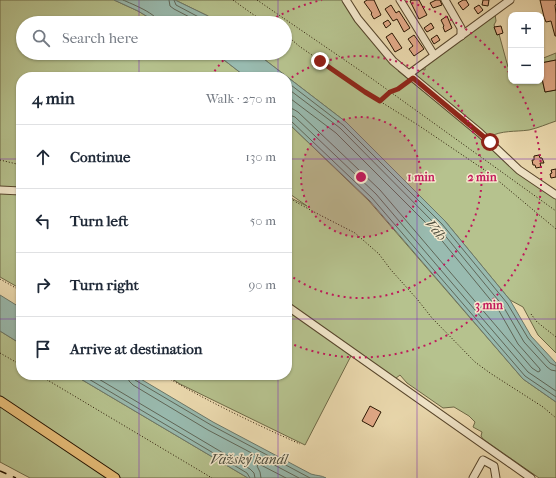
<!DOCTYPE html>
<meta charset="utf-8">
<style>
body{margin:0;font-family:"IM FELL French Canon",serif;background:#f6f6f7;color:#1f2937}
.controls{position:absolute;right:12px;top:12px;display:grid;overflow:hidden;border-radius:8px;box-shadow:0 1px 3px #0004}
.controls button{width:36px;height:36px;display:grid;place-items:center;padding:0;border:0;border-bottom:1px solid #e0e1e3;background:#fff;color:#1f2937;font:20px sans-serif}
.stop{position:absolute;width:12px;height:12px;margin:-9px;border:3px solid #8f2418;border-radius:50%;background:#fff}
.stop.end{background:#8f2418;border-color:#fff;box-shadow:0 1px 4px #0008}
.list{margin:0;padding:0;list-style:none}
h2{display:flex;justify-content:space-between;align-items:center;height:52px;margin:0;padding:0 16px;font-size:17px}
h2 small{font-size:13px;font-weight:400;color:#747a83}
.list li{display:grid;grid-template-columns:26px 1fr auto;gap:12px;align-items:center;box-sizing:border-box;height:64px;padding:0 16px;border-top:1px solid #e0e1e3}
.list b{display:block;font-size:15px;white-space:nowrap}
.list em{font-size:13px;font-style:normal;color:#747a83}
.icon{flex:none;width:22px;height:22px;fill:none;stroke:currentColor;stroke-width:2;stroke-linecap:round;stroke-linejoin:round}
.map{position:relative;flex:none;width:556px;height:478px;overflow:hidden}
.search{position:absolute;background:#fff;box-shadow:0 1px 3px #0004;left:16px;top:16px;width:276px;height:44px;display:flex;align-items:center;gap:10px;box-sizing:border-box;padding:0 14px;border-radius:22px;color:#747a83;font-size:15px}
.panel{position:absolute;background:#fff;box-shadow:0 1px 3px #0004;left:16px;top:72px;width:276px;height:308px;border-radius:16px}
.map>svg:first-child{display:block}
</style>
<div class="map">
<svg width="556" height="478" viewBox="0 0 556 478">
<rect width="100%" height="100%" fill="#eeddb2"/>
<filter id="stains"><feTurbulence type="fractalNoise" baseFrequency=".005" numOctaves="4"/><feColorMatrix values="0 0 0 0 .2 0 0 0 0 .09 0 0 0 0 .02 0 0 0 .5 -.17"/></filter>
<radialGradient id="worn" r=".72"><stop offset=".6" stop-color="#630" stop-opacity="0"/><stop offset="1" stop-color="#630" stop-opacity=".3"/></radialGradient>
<g fill="#b6c28e" stroke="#6e6a47">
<polygon points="0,0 114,0 138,11 158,23 23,23 23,53 215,53 246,77 21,77 21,289 0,277"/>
<path d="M 175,0 L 349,0 C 359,24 390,53 409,72 L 398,71 L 556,198 L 556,353 L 538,335 L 523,307 L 510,300 L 445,221 L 346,122 L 256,53 L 285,53 L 285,23 L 217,23 L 208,16 Z"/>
<path d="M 495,14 L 496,21 L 494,25 L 497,35 L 499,34 L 508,67 L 511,67 L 511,81 L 541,81 L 541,74 L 545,92 L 556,90 L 556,121 C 547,124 538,128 529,130 C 515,132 502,130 489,137 L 416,76 L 417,71 L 420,69 L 425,70 L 425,64 Z"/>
<polygon points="556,53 556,60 541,63 541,59"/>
<polygon points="287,122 369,201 523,379 556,402 556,478 539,478 483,439 481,436 482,432 473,427 475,422 469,416 454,407 443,408 407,383 400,375 391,382 352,354 305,445 180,384 166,375 287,375 287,196 307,206 287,192"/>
<polygon points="0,331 21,344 21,375 74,375 248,478 121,478 0,397"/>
<polygon points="0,406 109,478 30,478 0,462"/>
</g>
<g fill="#99bbb0" stroke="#6b786a">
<polygon points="114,0 175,0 208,16 217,23 158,23 138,11"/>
<polygon points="215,53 256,53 346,122 445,221 510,300 531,336 556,363 556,402 523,379 370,201 287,122 287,77 246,77"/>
<polygon points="0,295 21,308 21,344 0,331"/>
<path d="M 74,375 L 134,375 L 213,422 L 311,474 C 317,476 321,475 326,478 L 248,478 Z"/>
</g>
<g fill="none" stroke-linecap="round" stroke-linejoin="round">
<g stroke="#5f6758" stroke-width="1">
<path d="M 123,0 C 132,4 158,14 159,23"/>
<polyline points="169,0 170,6 174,9 201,23"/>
<polyline points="174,0 176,5 210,23"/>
<polyline points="287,82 343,125 442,224 507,303 528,338 550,363 556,366"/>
<polyline points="287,88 340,128 438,227 503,306 524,342 547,367 551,370 556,371"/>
<polyline points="287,96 336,133 434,231 498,309 518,344 540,369 540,371 538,372 532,368 380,190 298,112 293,109 287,108"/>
<polyline points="287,114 295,117 376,194 528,372 556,391"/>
<polyline points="287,119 291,121 372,198 525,376 556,397"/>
<polyline points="82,375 247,473 250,478"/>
<polyline points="92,375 250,469 254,473 255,478"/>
<polyline points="128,375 129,381 133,385 208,430 299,478"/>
<polyline points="133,375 135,380 211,425 310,478"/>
<polyline points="261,478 260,472 257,466 259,464 286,478"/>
</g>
</g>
<g fill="#e6ad8c" stroke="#251300">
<polygon points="367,0 374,0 381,15 374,19 371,14 372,13 364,2"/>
<polygon points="412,0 419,0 427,15 419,19 410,1"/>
<polygon points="436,0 440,0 442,5 433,8 430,3"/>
<polygon points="463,0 466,0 469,5 463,10 458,3"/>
<polygon points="483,0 489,0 488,6 482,5"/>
<polygon points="540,0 556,0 556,4 555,5 556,14 556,36 555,36 551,21 546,22 544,17"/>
<polygon points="391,5 396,13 399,11 410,28 404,32 397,19 393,21 385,9"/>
<polygon points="479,5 483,10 478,14 474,8"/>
<polygon points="447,16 452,28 445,32 443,27 444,26 441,20"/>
<polygon points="388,20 391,24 386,28 383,23"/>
<polygon points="431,23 434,28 427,32 424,28"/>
<polygon points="501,26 503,33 497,35 494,27"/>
<polygon points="392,33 402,48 395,52 386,37"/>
<polygon points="414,35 424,49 414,56 409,49 413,46 408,39"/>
<polygon points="437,35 440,40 434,44 431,39"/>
<polygon points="556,60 556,90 545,92 541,74 541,63"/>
<polygon points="539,155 540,158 542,158 544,163 540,163 541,167 536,168 535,165 533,165 532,160 534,160 534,156"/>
<polygon points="556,169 556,177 551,178 550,174 552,173 551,170"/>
<polygon points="370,406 381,412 373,427 362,421"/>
</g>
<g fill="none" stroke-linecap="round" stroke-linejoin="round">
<g stroke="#57462c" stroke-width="9">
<g id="minor">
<polyline points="346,0 358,19 393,61 480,133 519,170 556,195"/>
<polyline points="400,0 434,55"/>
<polyline points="445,0 461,28 461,36"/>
<polyline points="409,74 510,0"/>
<polyline points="0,190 21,191"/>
<polyline points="287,306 531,478"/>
<polyline points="473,478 483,460 494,466 496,478"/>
</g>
</g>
<g stroke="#251300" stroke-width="11">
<polyline id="major" points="0,401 115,478"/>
</g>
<g stroke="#251300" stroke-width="1" stroke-dasharray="1 2" stroke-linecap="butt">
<polyline points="233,0 251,13 266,23"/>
<polyline points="257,0 371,78 556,211"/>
<polyline points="285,34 299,46 365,92 418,125 489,173 556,229"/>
<polyline points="380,101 390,92 398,89 408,82"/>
<polyline points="0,160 21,165"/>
<polyline points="287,194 294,201 316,213 355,233 379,254 391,270 417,299 432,318 475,362 490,373 543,407 556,418"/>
<polyline points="0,279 21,291"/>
<polyline points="531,314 537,322 556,337"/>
<polyline points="0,353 21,365"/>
<polyline points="39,375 212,478"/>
<path d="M 163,375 C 207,401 253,423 300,444"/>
</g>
<use href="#minor" stroke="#f4e9cd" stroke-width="7"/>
<use href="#major" stroke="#e7be79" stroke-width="9"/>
<polyline stroke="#251300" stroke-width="1.5" stroke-dasharray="7 7" stroke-linecap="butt" points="0,471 16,478"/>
</g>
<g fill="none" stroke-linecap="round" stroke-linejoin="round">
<polyline stroke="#8f2418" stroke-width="5" points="320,61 365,92 380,101 390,92 398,89 413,78 490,142"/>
</g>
<path fill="none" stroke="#7b2cbf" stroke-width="1" stroke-opacity="0.55" d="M 139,0 L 139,23M 278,0 L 278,23M 417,0 L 417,478M 139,53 L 139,77M 278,53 L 278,77M 0,159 L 21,159M 287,159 L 556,159M 0,319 L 21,319M 287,319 L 556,319M 139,375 L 139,478M 278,375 L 278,478"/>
<circle cx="361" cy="177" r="60" fill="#c2185b" fill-opacity=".12"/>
<g fill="none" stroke="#c2185b" stroke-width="2" stroke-dasharray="2 4">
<circle cx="361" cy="177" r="60"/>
<path d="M287 81A121 121 0 1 1 287 273"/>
<path d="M211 76A181 181 0 0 1 229 54M266 23A181 181 0 0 1 322 0M400 0A181 181 0 0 1 510 74M514 81A181 181 0 0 1 287 342"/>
</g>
<g text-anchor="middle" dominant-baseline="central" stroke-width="3" stroke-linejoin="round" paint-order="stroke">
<g font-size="14" font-style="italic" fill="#4e4e3e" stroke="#f4e9cd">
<text transform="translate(436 230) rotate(49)">Váh</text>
<text x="249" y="459">Važský kanál</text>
</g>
</g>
<circle cx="361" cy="177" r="6" fill="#c2185b" stroke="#f4e9cd" stroke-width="2"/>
<g font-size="12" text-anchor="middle" font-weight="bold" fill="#c2185b" stroke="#f4e9cd" stroke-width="3" stroke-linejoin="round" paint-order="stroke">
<text x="421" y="181">1 min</text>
<text x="482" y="181">2 min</text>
<text x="489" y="309">3 min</text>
</g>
<rect width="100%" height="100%" filter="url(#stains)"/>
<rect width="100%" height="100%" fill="url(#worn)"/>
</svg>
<div class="controls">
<button>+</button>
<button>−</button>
</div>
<div class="stop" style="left:490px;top:142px"></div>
<div class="stop end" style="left:320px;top:61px"></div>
<div class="search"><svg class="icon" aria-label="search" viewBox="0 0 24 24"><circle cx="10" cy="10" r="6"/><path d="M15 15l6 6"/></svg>Search here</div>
<section class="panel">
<h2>4 min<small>Walk · 270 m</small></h2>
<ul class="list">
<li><svg class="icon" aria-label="ahead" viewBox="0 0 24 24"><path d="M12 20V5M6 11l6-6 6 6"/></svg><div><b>Continue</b></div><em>130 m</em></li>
<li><svg class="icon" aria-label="left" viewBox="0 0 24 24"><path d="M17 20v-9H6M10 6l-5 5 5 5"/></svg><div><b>Turn left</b></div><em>50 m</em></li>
<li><svg class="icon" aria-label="right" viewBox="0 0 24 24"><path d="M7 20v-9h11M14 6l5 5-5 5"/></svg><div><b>Turn right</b></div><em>90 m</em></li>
<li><svg class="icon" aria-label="arrive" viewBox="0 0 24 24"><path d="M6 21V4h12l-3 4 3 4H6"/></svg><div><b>Arrive at destination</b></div></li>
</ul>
</section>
</div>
